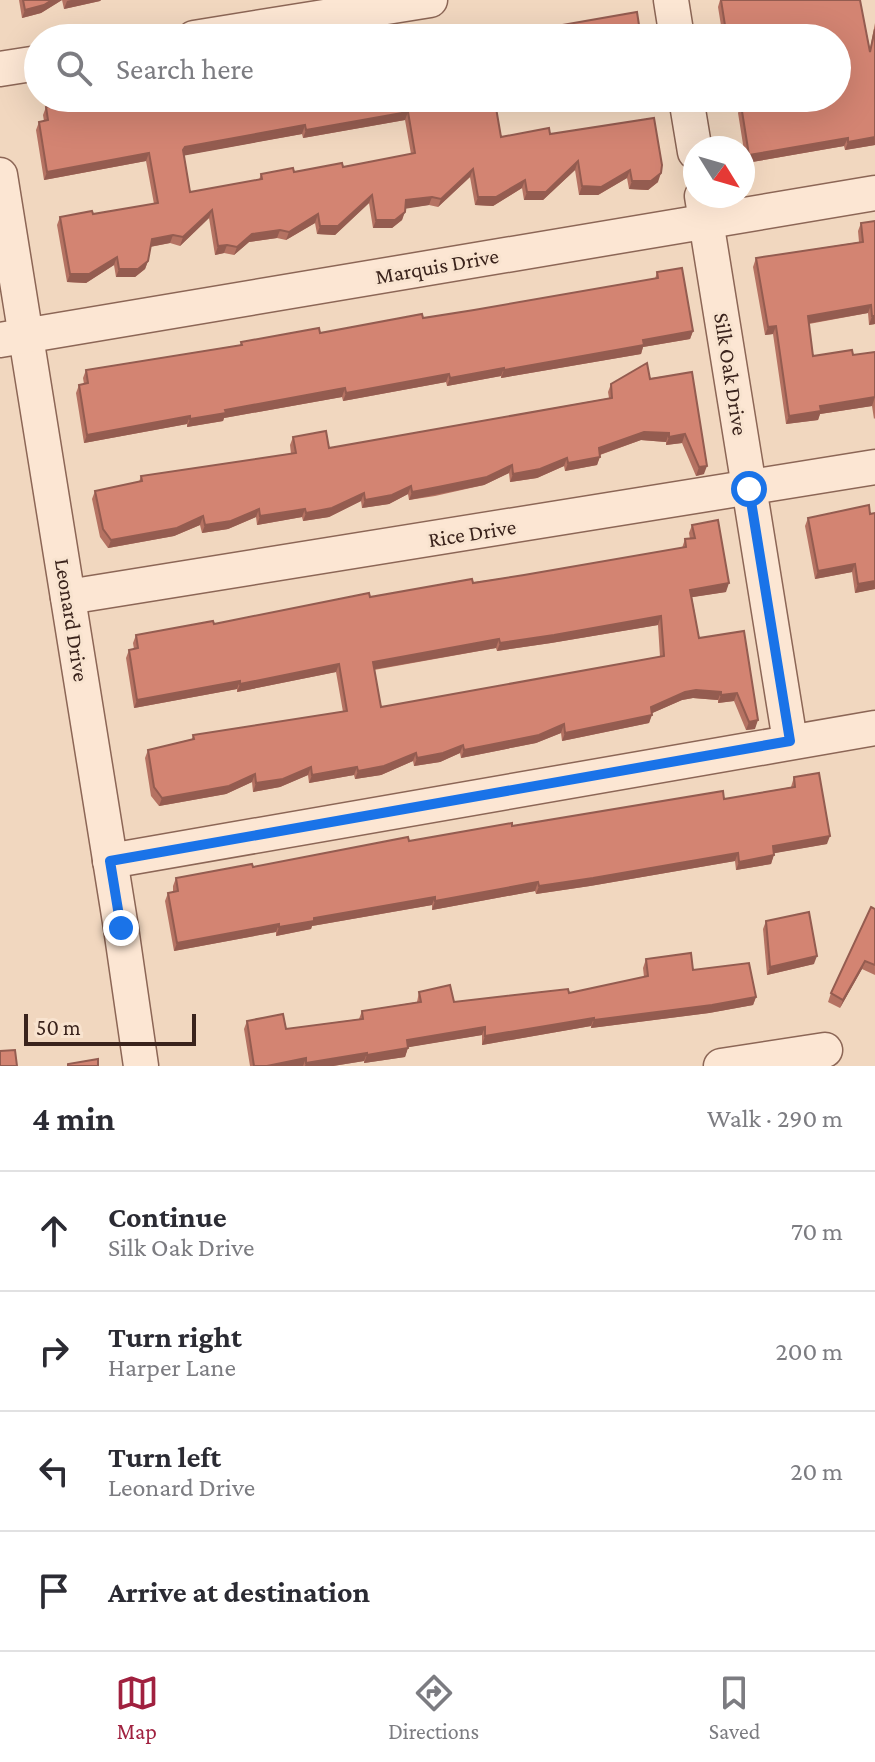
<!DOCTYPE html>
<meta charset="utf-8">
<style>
body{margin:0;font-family:"Crimson Pro",serif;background:#f7f7f7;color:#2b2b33}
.compass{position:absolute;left:683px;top:136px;width:72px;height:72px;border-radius:50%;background:#fff;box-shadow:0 8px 32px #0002;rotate:127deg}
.scale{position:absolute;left:24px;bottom:20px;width:172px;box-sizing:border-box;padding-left:8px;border:4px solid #3a231c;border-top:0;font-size:22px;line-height:28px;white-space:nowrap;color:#3a231c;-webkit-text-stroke:6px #f8e3cf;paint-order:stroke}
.stop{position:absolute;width:24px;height:24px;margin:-18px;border:6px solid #1a73e8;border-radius:50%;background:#fff}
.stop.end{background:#1a73e8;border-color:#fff;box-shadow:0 2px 8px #0008}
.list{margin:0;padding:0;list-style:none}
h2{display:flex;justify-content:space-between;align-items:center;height:104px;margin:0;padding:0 32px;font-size:34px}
h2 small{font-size:26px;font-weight:400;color:#7c7c81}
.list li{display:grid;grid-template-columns:52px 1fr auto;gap:24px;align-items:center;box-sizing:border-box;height:120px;padding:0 32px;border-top:2px solid #e1e1e2}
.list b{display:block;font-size:30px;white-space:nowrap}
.list p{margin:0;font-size:26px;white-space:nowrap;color:#7c7c81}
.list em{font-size:26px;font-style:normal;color:#7c7c81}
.icon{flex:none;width:44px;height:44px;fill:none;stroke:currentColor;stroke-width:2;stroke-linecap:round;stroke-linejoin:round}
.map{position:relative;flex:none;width:875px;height:1066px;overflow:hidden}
.search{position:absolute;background:#fff;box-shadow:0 8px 32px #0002;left:24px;right:24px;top:24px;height:88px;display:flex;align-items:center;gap:20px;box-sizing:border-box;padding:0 28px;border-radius:44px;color:#7c7c81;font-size:30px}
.sheet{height:584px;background:#fff}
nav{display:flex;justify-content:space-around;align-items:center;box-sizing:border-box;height:112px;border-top:2px solid #e1e1e2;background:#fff;font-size:22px;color:#7c7c81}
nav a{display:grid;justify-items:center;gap:4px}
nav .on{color:#a0213f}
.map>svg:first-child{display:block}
</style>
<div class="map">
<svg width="875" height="1066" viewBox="0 0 875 1066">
<rect width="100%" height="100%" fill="#f1d7bf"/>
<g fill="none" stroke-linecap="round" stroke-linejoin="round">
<g stroke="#8c6656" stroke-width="37">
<g id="minor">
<polyline points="671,0 677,38"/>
<polyline points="194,38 430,0"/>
<polyline points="0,69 38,63"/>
<polyline points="686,98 695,152"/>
<polyline points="0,175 121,928 141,1066"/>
<polyline points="702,196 790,741"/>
<polyline points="0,340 875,193"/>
<polyline points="68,597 875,467"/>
<polyline points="110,861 875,728"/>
<polyline points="721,1066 825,1050"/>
</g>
</g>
<use href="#minor" stroke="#fce6d3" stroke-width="34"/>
</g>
<g fill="#b57262" fill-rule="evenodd">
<polygon points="19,0 62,0 41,13 22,18"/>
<polygon points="62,0 101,0 100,1 64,9"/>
<polygon points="720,0 860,0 870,49 875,23 875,145 845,150 844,146 746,163 738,113 741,105 746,104 745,98 837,98 837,38 723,38 718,7"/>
<path d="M 46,107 L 496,109 L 501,137 L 550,134 L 658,182 L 648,190 L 629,189 L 627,178 L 598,195 L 579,195 L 575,170 L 543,200 L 524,200 L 522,188 L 493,206 L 475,205 L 470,177 L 438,207 L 429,205 L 405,208 L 402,220 L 392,228 L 373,228 L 369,203 L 335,235 L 317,234 L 315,223 L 286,240 L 277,238 L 249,242 L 234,255 L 224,253 L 215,255 L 209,218 L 180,246 L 170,243 L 150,247 L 148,261 L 145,269 L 135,277 L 116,277 L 114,265 L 86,283 L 67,282 L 57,225 L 60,217 L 93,214 L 154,204 L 146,161 L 44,180 L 36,130 L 39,122 L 44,121 L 43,115 ZM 405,120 L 411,154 L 343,167 L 261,174 L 259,180 L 190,192 L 184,155 L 302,134 L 303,138 Z"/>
<polygon points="861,223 875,324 869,325 868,313 809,324 813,356 853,355 875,352 875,418 874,419 872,406 820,414 818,420 786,424 773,334 765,335 753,267 756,258 859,242 858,231"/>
<polygon points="657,272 693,331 690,339 643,347 641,354 501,378 501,376 447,386 446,382 343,401 342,397 224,418 223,421 187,427 187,424 84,443 76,393 79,385 84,384 83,378 86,370 240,345 241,342 320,333 474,310 655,279"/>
<polygon points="692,372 704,474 696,476 682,443 666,445 666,442 641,440 600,455 597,465 565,471 564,466 537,478 510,482 509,473 484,485 435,496 409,500 408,494 389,504 362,508 361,501 329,517 303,521 302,517 257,525 256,517 228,529 202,533 200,525 174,536 108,548 100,537 92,499 95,491 139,482 141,476 291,454 290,445 293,437 329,448 609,398 608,392 611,384"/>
<polygon points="875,513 875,589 855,593 852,572 815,579 805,526 808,518"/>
<path d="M 692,525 L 726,592 L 692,597 L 699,638 L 744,631 L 755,729 L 746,730 L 734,701 L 718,703 L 718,700 L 693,698 L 682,700 L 652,713 L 649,723 L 562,741 L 561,733 L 536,743 L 461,758 L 460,753 L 440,762 L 414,766 L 413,761 L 381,775 L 355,779 L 354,775 L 309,783 L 308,775 L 280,787 L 253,792 L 252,782 L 226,794 L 159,806 L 151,796 L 145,758 L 148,750 L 192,739 L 193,735 L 343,712 L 336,672 L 237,692 L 237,689 L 134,708 L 126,658 L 129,650 L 134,649 L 133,643 L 136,635 L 214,624 L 370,597 L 524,575 L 682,548 L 685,539 L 690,539 L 689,533 ZM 658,625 L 660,657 L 381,707 L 374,670 L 496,648 L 497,651 L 551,643 Z"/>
<polygon points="794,777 827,844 774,853 771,864 736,870 735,861 590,886 536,894 535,891 432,910 432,905 312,926 311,929 276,936 276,932 174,951 165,901 168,893 173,892 173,886 176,878 253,867 409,841 512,826 724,799 791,787"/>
<polygon points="875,909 875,975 862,969 840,1008 828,1002 831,993"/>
<polygon points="766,921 814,964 767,975 763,929"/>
<polygon points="646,959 693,970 756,997 753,1005 709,1013 591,1028 591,1026 482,1045 482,1035 408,1047 405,1057 364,1063 364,1061 333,1066 250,1066 244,1029 247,1021 286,1029 359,1019 362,1011 417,1002 419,992 454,1002 569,993 644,977 643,968"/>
</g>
<g fill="#945c50">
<polygon points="52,0 62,0 41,13 22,18 25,10"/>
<polygon points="71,0 101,0 100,1 64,9 67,1"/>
<polygon points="515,98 559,98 492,110 495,102"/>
<polygon points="408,112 405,120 303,138 306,130"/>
<polygon points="305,125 302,134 182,156 185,147"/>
<polygon points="875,137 875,145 845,150 848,142"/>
<polygon points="848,138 844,146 746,163 749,155"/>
<polygon points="149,153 146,161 44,180 47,172"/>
<polygon points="578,161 575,170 543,200 524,200 527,192"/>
<polygon points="473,169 470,177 438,207 441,199"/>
<polygon points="630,170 627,178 598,195 579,195 582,186"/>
<polygon points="661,173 658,182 648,190 629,189 632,181"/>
<polygon points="525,180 522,188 493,206 475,205 478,197"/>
<polygon points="372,195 369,203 335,235 317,234 320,226"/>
<polygon points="432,197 429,205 404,209 406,200"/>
<polygon points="212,210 209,218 180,246 183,237"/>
<polygon points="405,212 402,220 392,228 373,228 376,220"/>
<polygon points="318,214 315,223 286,240 289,232"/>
<polygon points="280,230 277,238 249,242 234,255 237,247 252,234"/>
<polygon points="173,235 170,243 149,247 152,239"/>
<polygon points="227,245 224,253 215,255 218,246"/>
<polygon points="117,257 114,265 86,283 67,282 70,274"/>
<polygon points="148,261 145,269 135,277 116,277 119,269"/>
<polygon points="871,305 868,313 805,324 808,316"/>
<polygon points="872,316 875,316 875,324 869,325"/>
<polygon points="776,326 773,334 765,335 768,327"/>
<polygon points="693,331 690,339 643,347 641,354 501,378 504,370 643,340"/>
<polygon points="504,368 501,376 447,386 450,378"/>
<polygon points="449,374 446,382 343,401 346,393"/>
<polygon points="345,388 342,397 224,418 223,421 187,427 190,419 225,410"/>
<polygon points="875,397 872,406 820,414 818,420 786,424 789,416 820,406"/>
<polygon points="190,416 187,424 84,443 87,435"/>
<polygon points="644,432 669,433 666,442 641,440 596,456 599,448"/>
<polygon points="685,434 682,443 666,445 669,437"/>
<polygon points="600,457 597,465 565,471 568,463"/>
<polygon points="567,458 564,466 537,478 510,482 513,474"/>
<polygon points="512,465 509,473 484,485 409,500 412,492"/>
<polygon points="707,466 704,474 696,476 699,467"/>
<polygon points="411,486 408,494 389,504 362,508 365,500"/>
<polygon points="364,493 361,501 329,517 303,521 306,513"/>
<polygon points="259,509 256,517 228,529 202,533 205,525"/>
<polygon points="305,509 302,517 257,525 260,516"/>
<polygon points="203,516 200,525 174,536 108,548 111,540"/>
<polygon points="855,564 852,572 815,579 818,571"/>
<polygon points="875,581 875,589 855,593 858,584"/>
<polygon points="729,583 726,592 687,598 690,590"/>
<polygon points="661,616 658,625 551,643 497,651 500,643"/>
<polygon points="499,639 496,648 370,670 373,662"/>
<polygon points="339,664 336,672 237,692 240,684"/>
<polygon points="240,681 237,689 134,708 137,700"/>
<polygon points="696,690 721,692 718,700 693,698 682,700 648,715 651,707 685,692"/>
<polygon points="737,693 734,701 718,703 721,695"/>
<polygon points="652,715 649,723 562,741 565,733"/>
<polygon points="758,720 755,729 746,730 749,722"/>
<polygon points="564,724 561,733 536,743 461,758 464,750"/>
<polygon points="463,745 460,753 440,762 414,766 417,758"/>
<polygon points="416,753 413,761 381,775 355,779 358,771"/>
<polygon points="311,767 308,775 280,787 253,792 256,783"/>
<polygon points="357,767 354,775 309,783 312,775"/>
<polygon points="255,774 252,782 226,794 159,806 162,798"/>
<polygon points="830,836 827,844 770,854 773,846"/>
<polygon points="738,853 735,861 590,886 536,894 539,886"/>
<polygon points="774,855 771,864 736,870 739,862"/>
<polygon points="538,882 535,891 432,910 435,901"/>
<polygon points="435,897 432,905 312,926 311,929 276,936 279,927 314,918"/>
<polygon points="279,924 276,932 174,951 177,943"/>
<polygon points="817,956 814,964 767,975 770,967"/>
<polygon points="865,961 862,969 840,1008 843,1000"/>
<polygon points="756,997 753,1005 709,1013 591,1028 594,1020"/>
<polygon points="594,1018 591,1026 482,1045 485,1036"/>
<polygon points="485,1027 482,1035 404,1048 407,1040"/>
<polygon points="408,1048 405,1057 364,1063 367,1055"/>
<polygon points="367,1053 364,1061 333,1066 305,1066 306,1063"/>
<polygon points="306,1058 303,1066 267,1066"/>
</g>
<g fill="#d38472" stroke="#945c50" stroke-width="2" fill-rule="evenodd">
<polygon points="23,0 52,0 44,5 25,10"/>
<polygon points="721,0 860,0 870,52 875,29 875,137 848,142 848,138 749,155 741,105 750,103 750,98 837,98 837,38 727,38"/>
<polygon points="637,12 641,38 488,38"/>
<path d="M 93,98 L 515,98 L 495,102 L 501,137 L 549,128 L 550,134 L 654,118 L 662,165 L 661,173 L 651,181 L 632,181 L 630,170 L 601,187 L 582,186 L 578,161 L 546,192 L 527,192 L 525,180 L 496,197 L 478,197 L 473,169 L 441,199 L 432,197 L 406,200 L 405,212 L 395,220 L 376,220 L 372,195 L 338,226 L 320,226 L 318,214 L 289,232 L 280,230 L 252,234 L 237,247 L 227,245 L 218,246 L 212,210 L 183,237 L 173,235 L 152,239 L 148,261 L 138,269 L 119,269 L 117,257 L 89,274 L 70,274 L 60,217 L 92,211 L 93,214 L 158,203 L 149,153 L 47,172 L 39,122 L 48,120 L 46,107 ZM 408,112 L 415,153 L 343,167 L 342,163 L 294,172 L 293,168 L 261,174 L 262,179 L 190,192 L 183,150 L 185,147 L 305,125 L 306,130 Z"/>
<polygon points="875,221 875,316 872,316 871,305 808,316 813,356 852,350 853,355 875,352 875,397 820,406 821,411 789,416 776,326 768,327 756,258 863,242 861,223"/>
<polygon points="682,268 693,331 643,340 644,345 504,370 504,368 450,378 449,374 346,393 345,388 225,410 226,413 190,419 190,416 87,435 79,385 88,383 86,370 242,345 241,342 319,328 320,333 422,314 423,318 474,310 658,278 657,272"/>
<polygon points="647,363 650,379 692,372 707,466 699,467 685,434 669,437 669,433 644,432 599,448 600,457 568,463 567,458 540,469 513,474 512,465 487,477 438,487 412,492 411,486 392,495 365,500 364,493 332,508 306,513 305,509 260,516 259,509 231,521 205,525 203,516 177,528 111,540 103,529 95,491 142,481 141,476 296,453 293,437 326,431 329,448 612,398 611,384"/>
<polygon points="869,505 870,514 875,513 875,581 858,584 855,564 818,571 808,518"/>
<path d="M 718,520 L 729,583 L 690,590 L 699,638 L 744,631 L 758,720 L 749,722 L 737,693 L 721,695 L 721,692 L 696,690 L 685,692 L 651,707 L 652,715 L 565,733 L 564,724 L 539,735 L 464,750 L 463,745 L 443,753 L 417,758 L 416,753 L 384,766 L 358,771 L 357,767 L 312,775 L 311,767 L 283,779 L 256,783 L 255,774 L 229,786 L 162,798 L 154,787 L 148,750 L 194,739 L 193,735 L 347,711 L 339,664 L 240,684 L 240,681 L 137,700 L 129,650 L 138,648 L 136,635 L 213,621 L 214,624 L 369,593 L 370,597 L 472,579 L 473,583 L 524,575 L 686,547 L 685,539 L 695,538 L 692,525 ZM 661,616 L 664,656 L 381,707 L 373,662 L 499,639 L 500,643 L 554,635 Z"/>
<polygon points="819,773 830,836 773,846 774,855 739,862 738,853 593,878 539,886 538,882 435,901 435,897 314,918 314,921 279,927 279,924 177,943 168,893 178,891 176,878 252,864 253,867 408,837 409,841 512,823 512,826 723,791 724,799 795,787 794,777"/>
<polygon points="871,907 875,909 875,965 865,961 843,1000 831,993"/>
<polygon points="809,912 817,956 770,967 766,921"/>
<polygon points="691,953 693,970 749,963 756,997 712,1005 594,1020 594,1018 485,1036 485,1027 407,1040 408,1048 367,1055 367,1053 306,1063 306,1058 267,1066 254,1066 247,1021 283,1014 286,1029 363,1019 362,1011 421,1002 419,992 450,985 454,1002 568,989 569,993 648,976 646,959"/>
<polygon points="15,1050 17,1066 0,1066 0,1051"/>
<polygon points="98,1059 98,1066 68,1066 68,1064"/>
</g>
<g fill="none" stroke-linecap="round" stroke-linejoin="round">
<polyline stroke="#1a73e8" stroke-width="10" points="121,928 110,861 790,741 749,489"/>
</g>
<g text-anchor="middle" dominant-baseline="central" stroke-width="6" stroke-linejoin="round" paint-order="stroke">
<g font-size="22" fill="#3a231c" stroke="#f8e3cf">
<text transform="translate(437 266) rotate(-10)">Marquis Drive</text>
<text transform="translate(731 374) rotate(81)">Silk Oak Drive</text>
<text transform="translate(472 533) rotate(-9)">Rice Drive</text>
<text transform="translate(72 620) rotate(81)">Leonard Drive</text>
</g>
</g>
</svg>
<svg class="compass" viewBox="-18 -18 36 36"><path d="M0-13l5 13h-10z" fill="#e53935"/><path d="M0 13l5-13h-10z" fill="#7c7c81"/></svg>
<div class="scale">50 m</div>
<div class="stop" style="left:749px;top:489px"></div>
<div class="stop end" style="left:121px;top:928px"></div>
<div class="search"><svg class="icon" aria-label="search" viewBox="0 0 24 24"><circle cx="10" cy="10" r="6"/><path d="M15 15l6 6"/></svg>Search here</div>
</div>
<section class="sheet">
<h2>4 min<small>Walk · 290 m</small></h2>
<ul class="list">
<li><svg class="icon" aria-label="ahead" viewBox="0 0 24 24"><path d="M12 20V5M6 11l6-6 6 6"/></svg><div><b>Continue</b><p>Silk Oak Drive</p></div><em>70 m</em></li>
<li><svg class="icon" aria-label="right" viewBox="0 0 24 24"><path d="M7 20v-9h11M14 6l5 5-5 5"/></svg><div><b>Turn right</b><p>Harper Lane</p></div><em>200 m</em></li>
<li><svg class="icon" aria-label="left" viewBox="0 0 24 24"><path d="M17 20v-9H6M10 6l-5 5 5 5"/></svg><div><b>Turn left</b><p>Leonard Drive</p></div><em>20 m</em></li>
<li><svg class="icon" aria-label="arrive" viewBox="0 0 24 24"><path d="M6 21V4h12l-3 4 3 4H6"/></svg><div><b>Arrive at destination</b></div></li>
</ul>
</section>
<nav>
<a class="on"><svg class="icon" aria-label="map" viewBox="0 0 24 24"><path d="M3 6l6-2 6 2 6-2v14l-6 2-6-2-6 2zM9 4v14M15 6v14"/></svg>Map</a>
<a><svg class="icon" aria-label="directions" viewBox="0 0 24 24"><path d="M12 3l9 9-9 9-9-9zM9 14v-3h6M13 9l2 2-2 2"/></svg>Directions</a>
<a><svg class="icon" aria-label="saved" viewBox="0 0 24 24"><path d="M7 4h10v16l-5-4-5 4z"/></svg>Saved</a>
</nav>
